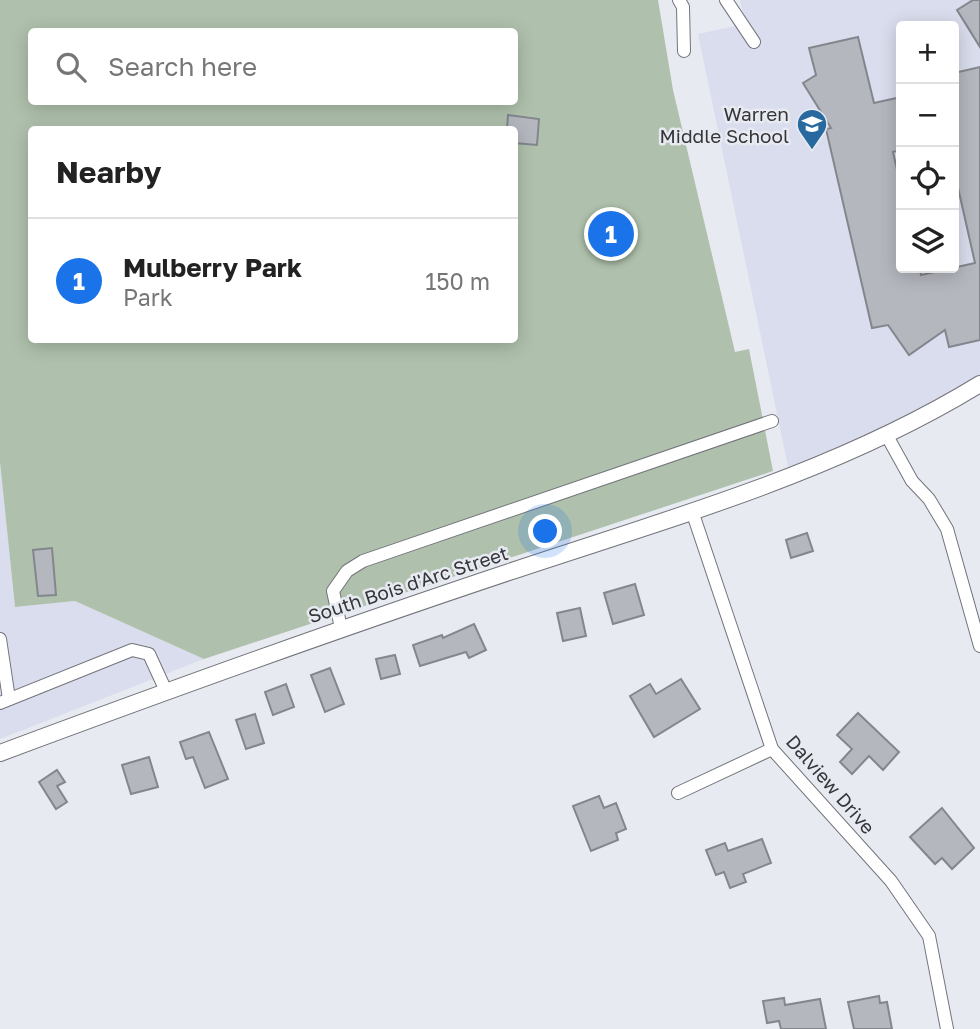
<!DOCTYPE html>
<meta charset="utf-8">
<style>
body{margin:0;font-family:"Golos Text",sans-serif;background:#f2f2f2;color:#222}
.controls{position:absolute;right:21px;top:21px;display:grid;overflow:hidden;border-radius:7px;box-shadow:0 4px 18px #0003}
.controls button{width:63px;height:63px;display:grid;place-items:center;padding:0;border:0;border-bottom:2px solid #e0e0e0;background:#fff;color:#222;font:35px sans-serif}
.you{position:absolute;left:546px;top:532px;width:24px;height:24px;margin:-18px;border:5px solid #fff;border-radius:50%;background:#1a73e8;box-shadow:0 0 0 10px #1a73e833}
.badge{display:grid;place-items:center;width:46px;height:46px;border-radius:50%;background:#1a73e8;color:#fff;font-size:23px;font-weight:700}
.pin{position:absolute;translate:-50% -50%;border:4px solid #fff;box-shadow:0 2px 7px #0006}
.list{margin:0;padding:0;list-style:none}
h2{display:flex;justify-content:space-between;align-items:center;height:91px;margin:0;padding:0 28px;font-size:30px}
h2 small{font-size:23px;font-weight:400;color:#767676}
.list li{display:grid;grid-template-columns:46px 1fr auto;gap:21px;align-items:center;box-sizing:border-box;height:126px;padding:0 28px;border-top:2px solid #e0e0e0}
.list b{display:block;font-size:26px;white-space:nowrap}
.list p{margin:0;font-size:23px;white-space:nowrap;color:#767676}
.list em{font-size:23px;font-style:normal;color:#767676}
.icon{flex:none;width:38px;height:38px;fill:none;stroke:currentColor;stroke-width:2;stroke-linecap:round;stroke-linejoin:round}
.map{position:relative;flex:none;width:980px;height:1029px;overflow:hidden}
.search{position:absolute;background:#fff;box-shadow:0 4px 18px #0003;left:28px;top:28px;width:490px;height:77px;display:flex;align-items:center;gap:18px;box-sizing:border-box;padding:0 24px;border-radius:7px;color:#767676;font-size:26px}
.panel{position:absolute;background:#fff;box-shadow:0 4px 18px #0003;left:28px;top:126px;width:490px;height:217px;border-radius:7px}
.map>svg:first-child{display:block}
</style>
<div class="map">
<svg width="980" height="1029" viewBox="0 0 980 1029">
<rect width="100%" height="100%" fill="#e8eaf2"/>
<g fill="#dadded" fill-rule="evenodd">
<path d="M 740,0 L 980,0 L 980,375 L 898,422 L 788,467 L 698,34 L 745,24 ZM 901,26 L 954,26 L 954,268 L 901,268 Z"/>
<polygon points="0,462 15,607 75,601 204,659 0,739"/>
</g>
<path fill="#afc1ac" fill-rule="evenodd" d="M 0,0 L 658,0 L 673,90 L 735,352 L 749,349 L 773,471 L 204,659 L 75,601 L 15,607 L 0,462 ZM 32,32 L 514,32 L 514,102 L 32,102 ZM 32,130 L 514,130 L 514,340 L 32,340 Z"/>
<g fill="#b5b7bf" stroke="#84868d" stroke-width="2">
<polygon points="973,0 980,0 980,47 957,10"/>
<polygon points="858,37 874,103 901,97 901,150 893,152 901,187 901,268 920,268 921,275 975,263 954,170 954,73 980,67 980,340 949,347 945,330 909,355 888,325 872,328 826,129 831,128 803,83 816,75 809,48"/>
<polygon points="508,115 539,119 537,145 514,143 514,130 507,130"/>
<polygon points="807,533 813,551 791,558 786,540"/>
<polygon points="52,548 56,595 38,596 33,550"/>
<polygon points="635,584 644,615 613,624 604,593"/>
<polygon points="580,608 586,636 563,641 557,613"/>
<polygon points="474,624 486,650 469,658 466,652 420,666 413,645 442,635 443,638"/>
<polygon points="395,655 400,674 381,679 376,659"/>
<polygon points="330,668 344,704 325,712 311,675"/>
<polygon points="681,679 700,709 654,737 630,696 650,684 656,694"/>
<polygon points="286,684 294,707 273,715 265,692"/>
<polygon points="858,713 899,752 883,770 869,756 852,774 840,762 852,749 837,735"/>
<polygon points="255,714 264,743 246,749 236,720"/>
<polygon points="209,732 228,779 205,788 193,757 186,759 180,742"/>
<polygon points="149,757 158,787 131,794 122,765"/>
<polygon points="57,770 65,782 57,786 67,802 56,809 39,782"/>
<polygon points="599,796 604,808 616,803 626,829 616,833 618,840 591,851 573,806"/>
<polygon points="942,808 974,848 952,869 942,858 935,864 910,837"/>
<polygon points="762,839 771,863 743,874 746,882 730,888 724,872 716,875 706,850 725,843 728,851"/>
<polygon points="879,996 880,1003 887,1002 892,1029 854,1029 848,1002"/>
<polygon points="784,998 785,1005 820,999 826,1029 781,1029 779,1021 767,1023 763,1001"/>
</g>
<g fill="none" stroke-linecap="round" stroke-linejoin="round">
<g stroke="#72747b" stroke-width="14">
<g id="minor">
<polyline points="679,0 683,7 684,51"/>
<polyline points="726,0 754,42"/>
<polyline points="887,436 912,481 929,499 947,529 980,646"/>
<polyline points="692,511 772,749 891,881 929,936 947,1029"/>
<polyline points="341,628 333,591 347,571 363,561 772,421"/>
<polyline points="0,639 9,699"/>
<polyline points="0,703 132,650 149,654 166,691"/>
<polyline points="678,793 772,749"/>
</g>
</g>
<g stroke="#72747b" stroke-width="18">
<path id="major" d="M 0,753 C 169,690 338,629 509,572 C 670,518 835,473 980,384"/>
</g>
<use href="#minor" stroke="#fff" stroke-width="12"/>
<use href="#major" stroke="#fff" stroke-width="16"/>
</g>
<defs>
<g id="school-pin" transform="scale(1.575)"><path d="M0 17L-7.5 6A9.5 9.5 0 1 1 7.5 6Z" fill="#286aa0" stroke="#e8eaf2"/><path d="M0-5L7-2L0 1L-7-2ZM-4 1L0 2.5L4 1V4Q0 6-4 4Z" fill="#fff"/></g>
</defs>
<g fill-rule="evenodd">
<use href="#school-pin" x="812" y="124"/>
</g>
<g text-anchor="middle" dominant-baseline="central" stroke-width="5" stroke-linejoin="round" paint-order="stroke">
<g font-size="19" fill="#353639" stroke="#e8eaf2" text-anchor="end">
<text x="789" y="113">Warren<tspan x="789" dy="22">Middle School</tspan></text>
</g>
<g font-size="19" fill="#353639" stroke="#e8eaf2">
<text transform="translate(408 584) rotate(-18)">South Bois d'Arc Street</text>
<text transform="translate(831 784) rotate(49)">Dalview Drive</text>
</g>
</g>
</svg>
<div class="controls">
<button>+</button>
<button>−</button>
<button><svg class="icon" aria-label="locate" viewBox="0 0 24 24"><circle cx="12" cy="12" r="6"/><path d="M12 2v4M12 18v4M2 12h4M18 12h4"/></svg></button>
<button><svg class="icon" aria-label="layers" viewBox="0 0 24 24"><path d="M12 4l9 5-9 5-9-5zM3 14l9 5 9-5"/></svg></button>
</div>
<div class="you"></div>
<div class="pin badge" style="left:611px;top:234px">1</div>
<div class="search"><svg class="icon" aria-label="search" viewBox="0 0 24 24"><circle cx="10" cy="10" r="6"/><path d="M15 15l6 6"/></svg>Search here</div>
<section class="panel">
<h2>Nearby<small></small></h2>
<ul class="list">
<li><span class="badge">1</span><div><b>Mulberry Park</b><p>Park</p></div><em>150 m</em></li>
</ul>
</section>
</div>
